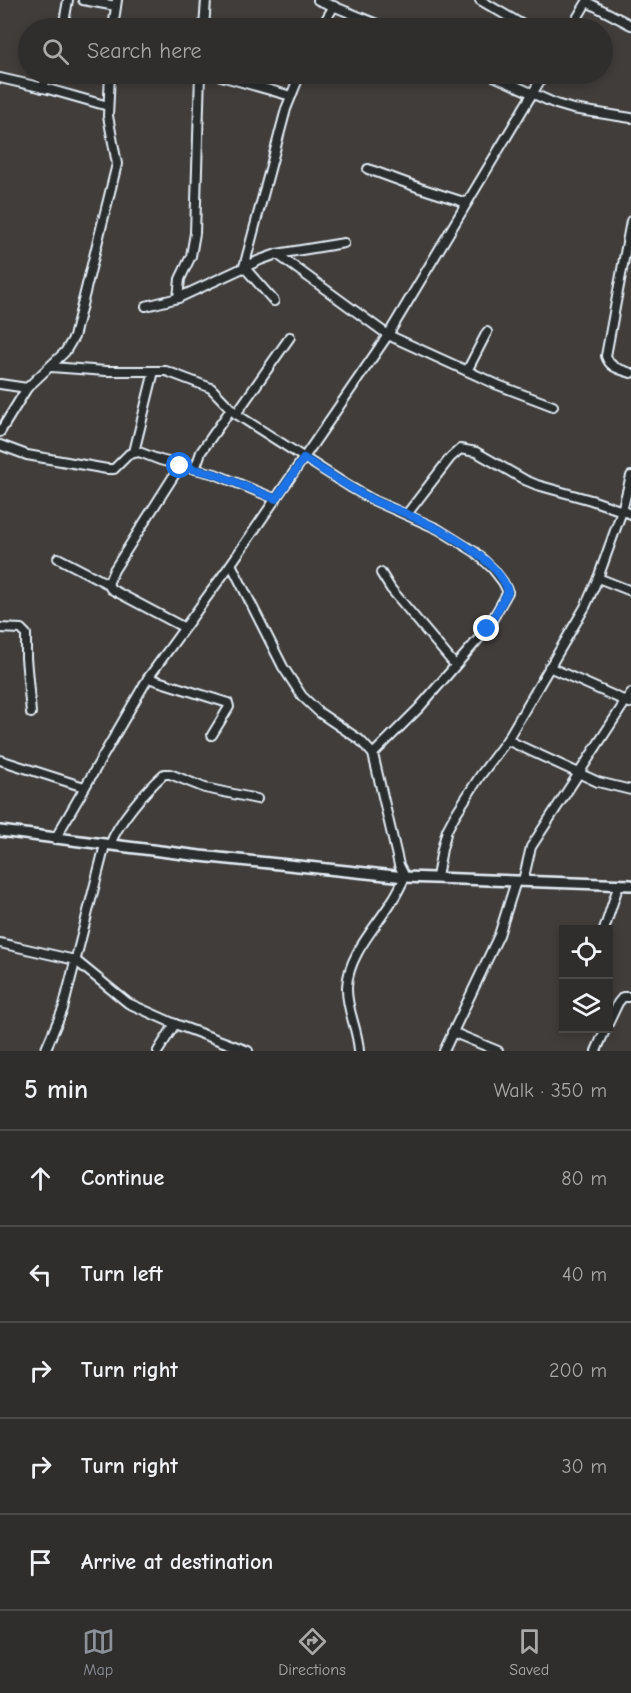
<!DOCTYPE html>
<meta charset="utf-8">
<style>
body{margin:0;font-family:"Comic Neue",sans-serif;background:#383634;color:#f1f3f6}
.controls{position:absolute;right:18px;bottom:18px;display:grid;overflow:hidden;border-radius:0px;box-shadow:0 3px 9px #0003}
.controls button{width:54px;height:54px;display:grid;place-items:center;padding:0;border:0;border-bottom:2px solid #4b4a48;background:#302e2c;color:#f1f3f6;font:30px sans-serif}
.stop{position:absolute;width:18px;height:18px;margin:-14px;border:4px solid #1a73e8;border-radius:50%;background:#fff}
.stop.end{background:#1a73e8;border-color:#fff;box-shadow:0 2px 6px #0008}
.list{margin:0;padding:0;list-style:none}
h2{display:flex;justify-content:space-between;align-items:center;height:78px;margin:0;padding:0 24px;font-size:26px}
h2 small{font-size:20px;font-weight:400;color:#a8a8a9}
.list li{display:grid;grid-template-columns:39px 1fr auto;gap:18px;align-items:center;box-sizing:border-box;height:96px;padding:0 24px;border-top:2px solid #4b4a48}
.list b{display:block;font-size:22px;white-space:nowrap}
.list em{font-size:20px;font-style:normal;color:#a8a8a9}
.icon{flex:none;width:33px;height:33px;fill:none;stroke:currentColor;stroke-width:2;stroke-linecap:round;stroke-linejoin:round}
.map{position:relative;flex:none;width:631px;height:1051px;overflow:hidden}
.search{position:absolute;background:#302e2c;box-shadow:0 3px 9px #0003;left:18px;right:18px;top:18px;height:66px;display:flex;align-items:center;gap:15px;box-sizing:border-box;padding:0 21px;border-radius:33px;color:#a8a8a9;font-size:22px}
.sheet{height:558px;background:#302e2c}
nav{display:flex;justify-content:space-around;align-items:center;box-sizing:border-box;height:84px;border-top:2px solid #4b4a48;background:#302e2c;font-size:16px;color:#a8a8a9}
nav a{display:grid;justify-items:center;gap:3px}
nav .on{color:#8c9099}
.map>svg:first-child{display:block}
</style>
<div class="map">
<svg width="631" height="1051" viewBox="0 0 631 1051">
<rect width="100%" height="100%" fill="#403d3b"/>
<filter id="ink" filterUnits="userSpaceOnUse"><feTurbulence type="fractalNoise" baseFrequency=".0167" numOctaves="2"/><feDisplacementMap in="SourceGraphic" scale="12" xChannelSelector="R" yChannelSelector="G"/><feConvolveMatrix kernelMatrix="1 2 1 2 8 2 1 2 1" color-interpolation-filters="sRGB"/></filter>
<g filter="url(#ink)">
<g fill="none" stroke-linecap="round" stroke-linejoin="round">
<g stroke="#e8f1f8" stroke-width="12">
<g id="minor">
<polyline points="83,0 116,6"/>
<polyline points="318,0 387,28"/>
<polyline points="480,0 528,28"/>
<polyline points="587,2 631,25"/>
<polyline points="63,28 68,0"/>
<polyline points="113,28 117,0"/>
<polyline points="204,28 206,0"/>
<polyline points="321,28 334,6"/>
<polyline points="571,28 588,0"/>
<polyline points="214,74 291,96"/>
<polyline points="489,74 556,104 573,109 631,118"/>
<polyline points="0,78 48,89 108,106"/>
<polyline points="42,88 49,74"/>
<polyline points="368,169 420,188 467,203"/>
<path d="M 631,221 L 606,356 C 610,368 619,369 631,373"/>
<polyline points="277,254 388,335 498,385 553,406"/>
<polyline points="178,298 180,279 191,256 195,233 200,74"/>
<polyline points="274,301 244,267 286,109 300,74"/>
<polyline points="146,306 178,298 260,260 277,254 344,243"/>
<polyline points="51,367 106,371 166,371 211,388 236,414 350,487 373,500 438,529 475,552 493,569 503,582 508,592 487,629 419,708 373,754"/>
<polyline points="467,371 487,332"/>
<polyline points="0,384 27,388"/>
<polyline points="236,414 290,337"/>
<polyline points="0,432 27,388 65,352 74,337 117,164 108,116 110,74"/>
<polyline points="0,445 27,455 107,469 114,469 129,454 139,452 160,460 215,474 276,499"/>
<polyline points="134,452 154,371"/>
<polyline points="195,469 201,452 231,409"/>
<polyline points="407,514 450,458 460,449 476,452 525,480 537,485 591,500 631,514"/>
<polyline points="58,558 108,584 111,589 183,627"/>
<path d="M 231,564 L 283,667 L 302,696 L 320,713 L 360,740 L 373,754 L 399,865 L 405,877 C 401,885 397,894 392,901 C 376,927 348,955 347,987 C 346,1009 358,1029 359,1051"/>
<polyline points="381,573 391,589 455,665"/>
<polyline points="598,578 631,591"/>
<polyline points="108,584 114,570 180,466"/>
<polyline points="0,628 21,629 26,634 26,658 31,713"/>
<polyline points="549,667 630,703"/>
<polyline points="148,678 228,703 229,707 212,735"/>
<polyline points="507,740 598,782 631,790"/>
<polyline points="0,760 84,787"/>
<polyline points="55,839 148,678 231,564 388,335 544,74"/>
<path d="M 110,845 C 118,822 145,791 164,774 L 170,774 L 205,788 L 257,799"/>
<polyline points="437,877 442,849 447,830 455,815 480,776 507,740 585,607 598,578 622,511 631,476"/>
<polyline points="523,881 531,847 631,693"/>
<polyline points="604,930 619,884"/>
<polyline points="0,943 75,960 128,1003 175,1024 248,1051"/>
<polyline points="608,1024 618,1003 623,997 631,997"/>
<polyline points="452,1032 498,1051"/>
<polyline points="45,1051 63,1009 105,845"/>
<polyline points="158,1051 175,1024"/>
<polyline points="444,1051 499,935 516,881"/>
<polyline points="596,1051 606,1028"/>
</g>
</g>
<g stroke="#e8f1f8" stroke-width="14">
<polyline id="tertiary" points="0,831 200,856 405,877 631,885"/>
</g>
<use href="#minor" stroke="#2a2d2e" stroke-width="8"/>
<use href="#tertiary" stroke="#2a2d2e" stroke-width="9"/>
</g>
</g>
<g fill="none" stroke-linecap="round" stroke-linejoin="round" filter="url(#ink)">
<path stroke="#1a73e8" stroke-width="8" d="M 180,466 L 215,474 L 276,499 L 304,458 C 326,472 348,487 371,499 C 383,506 397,509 409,515 C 438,528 500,559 508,592 L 487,629"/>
</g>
</svg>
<div class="controls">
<button><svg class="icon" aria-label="locate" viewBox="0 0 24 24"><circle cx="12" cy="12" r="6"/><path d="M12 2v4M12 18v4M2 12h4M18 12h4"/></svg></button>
<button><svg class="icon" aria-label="layers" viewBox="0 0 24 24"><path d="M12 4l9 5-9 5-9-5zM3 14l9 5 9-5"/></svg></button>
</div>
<div class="stop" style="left:180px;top:466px"></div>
<div class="stop end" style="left:487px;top:629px"></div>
<div class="search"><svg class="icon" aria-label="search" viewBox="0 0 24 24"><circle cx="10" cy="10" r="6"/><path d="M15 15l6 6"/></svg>Search here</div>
</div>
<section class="sheet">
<h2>5 min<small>Walk · 350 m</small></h2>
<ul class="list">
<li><svg class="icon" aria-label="ahead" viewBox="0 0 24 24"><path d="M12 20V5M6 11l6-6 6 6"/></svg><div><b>Continue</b></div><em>80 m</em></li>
<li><svg class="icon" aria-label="left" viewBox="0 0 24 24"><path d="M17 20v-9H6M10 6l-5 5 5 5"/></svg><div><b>Turn left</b></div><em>40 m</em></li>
<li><svg class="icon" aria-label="right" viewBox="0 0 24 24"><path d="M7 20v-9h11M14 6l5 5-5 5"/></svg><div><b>Turn right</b></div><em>200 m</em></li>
<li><svg class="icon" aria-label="right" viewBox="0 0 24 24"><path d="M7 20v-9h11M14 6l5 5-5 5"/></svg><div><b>Turn right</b></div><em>30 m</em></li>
<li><svg class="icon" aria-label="arrive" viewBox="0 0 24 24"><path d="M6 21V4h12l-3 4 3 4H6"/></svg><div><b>Arrive at destination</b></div></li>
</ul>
</section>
<nav>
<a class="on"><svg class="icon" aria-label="map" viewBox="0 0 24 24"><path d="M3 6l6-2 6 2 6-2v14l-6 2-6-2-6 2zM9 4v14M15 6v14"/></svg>Map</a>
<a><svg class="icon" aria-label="directions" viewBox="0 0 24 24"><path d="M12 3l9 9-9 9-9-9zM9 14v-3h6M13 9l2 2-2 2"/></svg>Directions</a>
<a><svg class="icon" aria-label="saved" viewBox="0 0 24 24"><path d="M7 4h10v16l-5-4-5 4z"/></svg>Saved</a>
</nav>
